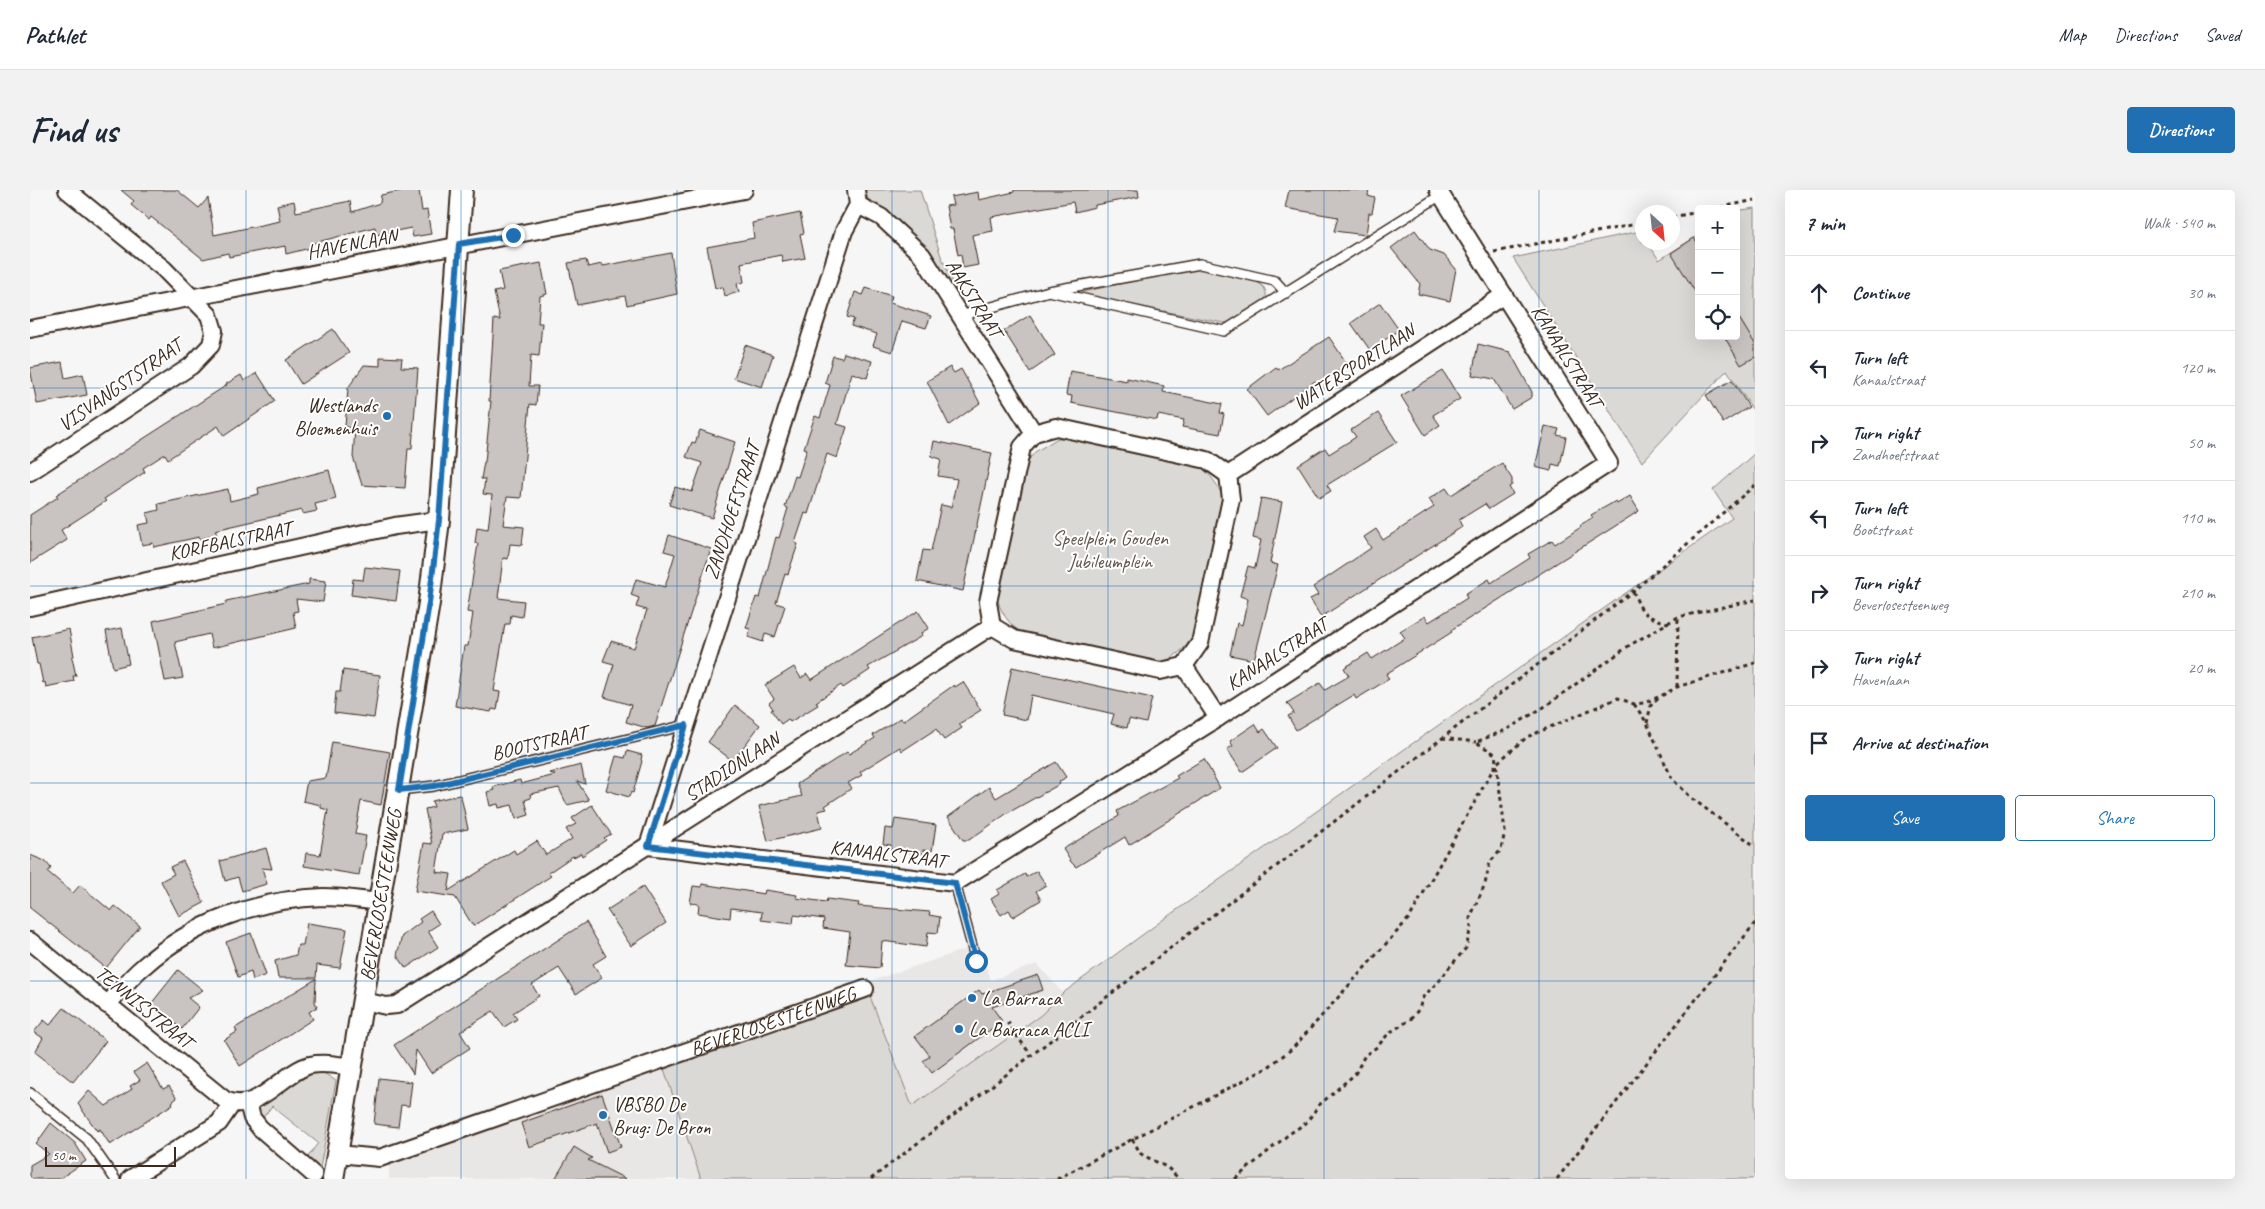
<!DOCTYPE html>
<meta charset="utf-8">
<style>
body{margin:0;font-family:Caveat,sans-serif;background:#f2f2f3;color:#1f2937}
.controls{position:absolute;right:15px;top:15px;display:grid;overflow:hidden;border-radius:5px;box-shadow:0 5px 20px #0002}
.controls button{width:45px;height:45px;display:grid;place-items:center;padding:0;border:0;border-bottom:1px solid #e0e1e3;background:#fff;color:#1f2937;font:25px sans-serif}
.compass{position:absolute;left:1605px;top:15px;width:45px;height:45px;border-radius:50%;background:#fff;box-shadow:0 5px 20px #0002;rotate:153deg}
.scale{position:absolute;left:15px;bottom:12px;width:131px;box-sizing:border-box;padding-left:5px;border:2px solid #3b2a1e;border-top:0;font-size:14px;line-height:18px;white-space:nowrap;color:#3b2a1e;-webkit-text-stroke:4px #fff;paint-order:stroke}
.stop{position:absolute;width:15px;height:15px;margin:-11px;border:4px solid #1f6fb2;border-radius:50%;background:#fff}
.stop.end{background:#1f6fb2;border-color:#fff;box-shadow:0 1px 5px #0008}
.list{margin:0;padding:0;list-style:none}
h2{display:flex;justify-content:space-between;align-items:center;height:65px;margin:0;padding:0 20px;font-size:21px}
h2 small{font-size:16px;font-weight:400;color:#747a83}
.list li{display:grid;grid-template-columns:32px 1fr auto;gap:15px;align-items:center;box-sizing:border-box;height:75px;padding:0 20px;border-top:1px solid #e0e1e3}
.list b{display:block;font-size:19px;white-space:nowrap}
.list p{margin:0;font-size:16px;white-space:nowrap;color:#747a83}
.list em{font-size:16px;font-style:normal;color:#747a83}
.actions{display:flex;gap:10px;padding:15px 20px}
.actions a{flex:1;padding:11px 0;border:1px solid #1f6fb2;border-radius:5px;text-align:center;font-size:18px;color:#1f6fb2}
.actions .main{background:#1f6fb2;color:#fff}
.icon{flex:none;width:28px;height:28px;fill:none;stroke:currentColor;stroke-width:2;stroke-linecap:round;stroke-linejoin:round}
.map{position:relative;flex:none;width:1725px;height:989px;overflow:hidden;border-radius:5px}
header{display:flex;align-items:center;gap:30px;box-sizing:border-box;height:70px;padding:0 25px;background:#fff;border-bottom:1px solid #e0e1e3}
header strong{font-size:24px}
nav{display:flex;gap:28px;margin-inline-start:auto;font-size:18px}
.intro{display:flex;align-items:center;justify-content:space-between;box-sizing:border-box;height:120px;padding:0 30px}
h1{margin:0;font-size:35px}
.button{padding:12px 22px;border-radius:5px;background:#1f6fb2;color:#fff;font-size:18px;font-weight:700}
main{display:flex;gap:30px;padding:0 30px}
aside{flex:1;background:#fff;border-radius:5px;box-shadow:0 5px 20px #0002}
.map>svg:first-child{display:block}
</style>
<header>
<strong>Pathlet</strong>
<nav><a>Map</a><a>Directions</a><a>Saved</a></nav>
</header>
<div class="intro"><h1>Find us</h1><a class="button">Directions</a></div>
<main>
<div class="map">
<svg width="1725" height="989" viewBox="0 0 1725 989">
<rect width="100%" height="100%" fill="#f7f6f6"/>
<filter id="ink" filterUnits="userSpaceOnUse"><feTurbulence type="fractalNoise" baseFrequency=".02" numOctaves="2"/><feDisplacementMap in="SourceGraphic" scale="10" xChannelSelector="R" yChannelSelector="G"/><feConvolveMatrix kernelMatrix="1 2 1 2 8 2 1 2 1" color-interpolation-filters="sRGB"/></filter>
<g filter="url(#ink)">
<g fill="#e9e7e6">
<polygon points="948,755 961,790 1007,774 1033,803 1011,825 882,917 835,793"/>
<polygon points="633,876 671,989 359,989 359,974"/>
</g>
<g fill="#dbd9d6" stroke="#8b827a">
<path d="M 835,0 L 890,0 L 911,66 L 932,113 C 904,71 886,36 839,12 Z"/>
<polygon points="1725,18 1725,223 1697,180 1612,272 1483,68 1611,41 1612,52 1618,53 1629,70 1669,45 1669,146 1706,146 1706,21"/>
<path d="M 1165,78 L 1225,91 C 1234,96 1237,99 1236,109 L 1200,132 L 1194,133 L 1053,105 L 1052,102 Z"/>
<path d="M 1028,248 L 1035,248 L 1169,276 C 1179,282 1191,298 1193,310 L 1164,445 C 1158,457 1141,471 1128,473 L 993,443 C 981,438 968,419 967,406 L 997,272 L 1005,262 Z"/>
<polygon points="1725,263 1725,989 671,989 633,876 838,801 882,916 1011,825 1033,803 1134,729 1702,328 1683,300"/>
<polygon points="294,883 306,891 290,978 287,981 282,980 278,967 288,953 242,916 231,930 227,921 230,915 276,886 283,883"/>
</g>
<g fill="#c9c3c1" stroke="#3b2a1e">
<polygon points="91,0 147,0 169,18 178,8 184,45 250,31 247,15 264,11 266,22 320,11 322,22 350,13 351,5 375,0 389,0 392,21 397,20 401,44 383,47 381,38 346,45 345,37 280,54 280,58 256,64 255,56 199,67 198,63 173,69 121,27 119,30 101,15 104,11"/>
<polygon points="984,0 1108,0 1109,7 1065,15 1065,17 1045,22 1043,12 961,27 963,41 942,45 948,75 933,78 931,64 928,65 923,39 920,39 916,16 923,15 921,7 948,2 949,10 984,2"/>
<polygon points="1259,0 1339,0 1338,6 1345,8 1342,23 1339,23 1336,45 1304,41 1308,27 1255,18"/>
<polygon points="770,23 774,43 770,44 775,68 753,72 751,65 711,73 714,92 707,94 709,102 695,106 693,97 685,98 677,57 724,48 722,33"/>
<polygon points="1385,40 1400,60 1414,65 1426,79 1420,111 1388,104 1390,94 1361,58"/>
<polygon points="1664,48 1669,55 1669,108 1641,63"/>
<polygon points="641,63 647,104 597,115 595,106 547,115 538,73 556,70 558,77 572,74 573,76"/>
<polygon points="511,73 517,104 510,106 508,133 512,133 509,166 501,165 499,196 508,196 506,215 500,214 491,308 477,307 473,335 494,337 492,355 480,354 478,369 473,368 468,408 494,411 492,427 481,425 480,434 475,434 464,501 470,502 467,520 462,519 461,522 425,516 434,456 438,456 443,423 437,422 448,354 445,353 447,337 458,339 462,305 453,304 455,289 451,289 454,272 455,272 461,211 459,211 464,129 470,130 464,102 473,100 469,81"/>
<polygon points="836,98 862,106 860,113 901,126 896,138 872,131 862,162 843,156 847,144 821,136 824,129 817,127 825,102 833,105"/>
<polygon points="1350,113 1369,140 1340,160 1321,133"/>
<polygon points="1706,123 1725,154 1725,167 1711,175 1694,146 1706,146"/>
<polygon points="1000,125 1025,165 1000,182 974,141"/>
<polygon points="303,139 319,163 271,194 256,170"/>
<polygon points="1299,147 1318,175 1287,195 1285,191 1237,226 1217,199 1246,177 1248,180"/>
<polygon points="1448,154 1480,162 1502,202 1502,207 1482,219 1464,189 1442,185"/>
<polygon points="715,155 743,165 732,197 704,188"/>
<polygon points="814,163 842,171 837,188 822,183 807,234 817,237 807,268 797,264 778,324 775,323 765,353 768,354 759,381 758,385 755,384 746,413 755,416 745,447 735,444 733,452 718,447 720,439 716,438 726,407 730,408 746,347 749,348 758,318 755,317 765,286 768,287 777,259 774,258 785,226 790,228 800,195 795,193 803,166 812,168"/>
<polygon points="350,167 372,168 371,177 388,178 382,258 378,258 375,298 332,295 323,267 325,238 315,237 318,198 334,175 350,176"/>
<polygon points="32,172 35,188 53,184 57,205 7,214 0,178"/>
<polygon points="920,177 924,183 931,179 950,213 919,235 897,191"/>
<polygon points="1040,181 1097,191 1097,188 1116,192 1134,196 1133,202 1192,214 1190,223 1194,224 1190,244 1152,237 1154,230 1128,225 1127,230 1041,213 1042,206 1036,205"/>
<polygon points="1413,181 1430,209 1403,225 1410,235 1395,245 1371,206"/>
<polygon points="227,183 245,211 194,246 188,236 138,269 135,264 113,278 115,282 74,309 76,311 31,340 37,350 0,373 0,325 28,307 26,305 197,195 196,194 211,185 214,191"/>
<polygon points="1702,190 1719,217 1693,233 1676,205"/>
<polygon points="1348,223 1367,252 1297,295 1301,301 1289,308 1268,275 1295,258 1299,264 1326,247 1321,240"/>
<polygon points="1515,236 1529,239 1527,245 1536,247 1530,276 1522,274 1521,281 1505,277"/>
<polygon points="670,240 705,252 682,328 639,315 645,297 662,302 672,273 656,267 662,252 665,253"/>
<polygon points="904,251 962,263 933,401 887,391 893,360 901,361 911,315 921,317 927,289 908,286 911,269 901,266"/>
<polygon points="1472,273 1482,289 1482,295 1479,297 1483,304 1459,319 1455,314 1429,330 1432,337 1291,427 1280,409 1288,405 1283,397 1341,358 1334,347 1346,339 1353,350 1404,317 1399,309 1416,298 1421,305"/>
<polygon points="299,280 306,309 285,314 287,321 273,324 272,320 185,340 187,345 170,349 169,347 124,357 123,353 112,355 108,335 119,333 117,323 129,320 128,314 198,299 200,311 229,304 228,298"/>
<polygon points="1600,306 1609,321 1421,440 1422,442 1356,484 1359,489 1326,509 1324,505 1266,540 1258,526 1264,523 1257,513 1290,493 1295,500 1319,486 1314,478 1338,463 1342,469 1375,448 1370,441 1395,426 1399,432 1437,408 1435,404 1459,389 1461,393 1500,368 1498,364 1522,350 1525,354 1551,337 1550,336 1563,328 1561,325 1586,311 1587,314"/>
<polygon points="1231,308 1252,312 1240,373 1248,375 1224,470 1200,465 1207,433 1212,435 1218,409 1210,406 1218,376 1225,378 1231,350 1223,348"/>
<polygon points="639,345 681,359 625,536 617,538 596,532 601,515 574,507 584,474 573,471 581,451 604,458 617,420 606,417 609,408 601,405 606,389 635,397 645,364 634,361"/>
<polygon points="335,377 370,381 366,411 321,405 323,389 333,390"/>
<polygon points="279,389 296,391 293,412 266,409 268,421 263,422 266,438 182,458 179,444 145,452 153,488 135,491 123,431 196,414 196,411 279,394"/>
<polygon points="888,421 899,438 891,443 892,446 838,477 840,480 813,498 811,495 786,512 788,515 760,532 758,529 751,534 741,520 743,519 739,513 744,509 735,495 764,477 771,488 777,484 781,490"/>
<polygon points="92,438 99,474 83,478 76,441"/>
<polygon points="39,439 44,466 42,467 46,486 43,486 44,491 16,497 15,492 13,493 9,474 7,474 2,447"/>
<polygon points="982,477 1122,508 1116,533 1099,529 1097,538 1081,534 1084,524 1001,505 997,530 972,525"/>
<polygon points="313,480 350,485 344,528 304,523 306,502 310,502"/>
<polygon points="933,492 951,520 929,534 932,538 914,550 906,539 872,561 870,557 830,582 832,585 818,593 822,598 795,616 797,619 788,621 792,638 738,651 729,616 772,606 767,594 817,562 819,564 845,548 843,545 871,528 873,531 924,495 925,497"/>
<polygon points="705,515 730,535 703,571 678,552"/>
<polygon points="1225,534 1230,542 1234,539 1247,558 1212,582 1197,559 1203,556 1200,551"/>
<polygon points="302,552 360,562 351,615 331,611 325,644 336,646 329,685 274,676 276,663 290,665 298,620 291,618 291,615 273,611 277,591 296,588"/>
<polygon points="597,561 612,565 611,570 612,571 603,603 601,602 599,607 576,600 586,566 595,568"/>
<polygon points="1174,569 1190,598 1099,655 1095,647 1046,677 1041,672 1033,659 1089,626 1087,621 1148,588 1146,586"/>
<polygon points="1026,572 1036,587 1029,592 1030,594 976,624 939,650 933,650 918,627 959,597 966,608"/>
<polygon points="551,575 555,594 547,591 559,610 537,615 529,598 500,604 501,608 495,610 499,625 486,629 482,615 469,618 468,614 460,616 457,602 464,600 463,597 490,590 491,594 525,585 520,583"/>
<polygon points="429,605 431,606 438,639 412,644 406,682 421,684 418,701 484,660 486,664 507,651 516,665 542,649 536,639 546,634 542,628 562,615 581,644 574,648 576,650 552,666 551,663 544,667 543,666 518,683 521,686 443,736 425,707 385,701 394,653 402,654 395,619 404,617 402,611"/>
<polygon points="865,629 906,635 902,661 893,660 892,664 860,659 861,655 853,654 855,638 863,639"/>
<polygon points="236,658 242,679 232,678 237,694 212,701 208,687 195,691 190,671"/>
<polygon points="0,665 15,671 21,678 18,682 43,703 50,695 81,721 85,716 110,736 76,778 0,718"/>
<polygon points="153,671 174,713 149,726 131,691 144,684 140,677"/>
<polygon points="1007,681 1016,695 1006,701 1011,710 983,727 979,720 971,725 961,709 969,704 967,700 995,684 996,687"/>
<polygon points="672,694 734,704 735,700 767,705 766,708 796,712 797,709 829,713 828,716 900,722 899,725 910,727 908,743 898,742 896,757 852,751 850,778 816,775 820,742 793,738 794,729 764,725 763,734 731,730 732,722 701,718 700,728 668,723 669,714 660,713 663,696 672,697"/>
<polygon points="613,697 636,733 601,756 577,720"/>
<polygon points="401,721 409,734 398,741 408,757 376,778 367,765 372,746 391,732 389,729"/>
<polygon points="556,732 576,766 563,774 572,788 546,804 529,778 502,795 509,806 483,823 487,829 474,837 463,821 430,842 440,858 401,883 386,860 383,884 364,855"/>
<polygon points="277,733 317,739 310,778 287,775 286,788 248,788 245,771 266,765 268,755 273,755"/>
<polygon points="221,743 236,785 223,790 221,782 208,787 196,752"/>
<polygon points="148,780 173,800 158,808 169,817 152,839 121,814"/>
<polygon points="1008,785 1013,800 962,817 972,831 902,883 893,871 900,866 885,846 949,800 952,804"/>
<polygon points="286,789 285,812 287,817 279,822 283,829 210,876 194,850 207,842 205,838"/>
<polygon points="34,818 76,851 43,892 5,862 13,848 4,842 14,830 20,835"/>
<polygon points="117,873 133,899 139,896 147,908 142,912 143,914 80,955 70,939 67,941 48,914 59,901 76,916 102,899 100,896 110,890 104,882"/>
<polygon points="349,888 382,892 379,916 371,915 368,937 344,934"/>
<polygon points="572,904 591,957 577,962 567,933 499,957 491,933"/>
<polygon points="21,933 45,953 56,971 29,989 0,989 0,975 19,964 6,954"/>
<polygon points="544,957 562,968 558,970 596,989 525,989"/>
</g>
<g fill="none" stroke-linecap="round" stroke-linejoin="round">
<g stroke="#3b2a1e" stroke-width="12">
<g id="service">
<polyline points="1019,101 1194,141 1411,5"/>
<polyline points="930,126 1019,101 1170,74 1245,91 1256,103"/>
<polyline points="369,600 404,596 656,535"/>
<polyline points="925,693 946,771"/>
<polyline points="0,903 57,949 85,989"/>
</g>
</g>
<g stroke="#3b2a1e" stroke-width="20">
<g id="minor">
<polyline points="826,0 828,15 814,41 618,656 925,693 1188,528 1579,273 1408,0"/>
<polyline points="828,15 851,27 892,65 1004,243"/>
<polyline points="0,139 714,0"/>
<polygon points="1026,237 1177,270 1198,285 1201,309 1170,453 1154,476 1130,481 984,449 962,436 958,412 992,257 1004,243"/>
<polyline points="0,282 161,176 181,155 184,141 179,125 134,79 37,0"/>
<polyline points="1198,285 1474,105"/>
<polyline points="0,417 365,336 409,330"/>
<polyline points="1154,476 1188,528"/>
<path d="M 0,751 L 195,910 C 227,925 251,883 280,875 C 294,872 308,875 322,877"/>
<polyline points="334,811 356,816 367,815 962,436"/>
<path d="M 77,815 C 89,802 100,787 114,776 C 162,733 228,709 293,707 C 312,707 331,710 350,712"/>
<polyline points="218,913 222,928 230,938 284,985"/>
<path id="s1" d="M 308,964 L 350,968 L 835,799"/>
<polyline points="100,989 189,933 202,914"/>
</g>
</g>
<g stroke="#3b2a1e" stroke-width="24">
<g id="tertiary">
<path id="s2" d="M 303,989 L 399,413 L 409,330 L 432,0"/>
</g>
</g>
<g stroke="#3b2a1e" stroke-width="3" stroke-dasharray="4 4" stroke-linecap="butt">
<polyline points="1683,19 1725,10"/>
<polyline points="1642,27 1669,22"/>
<polyline points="1464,62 1612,33"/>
<path d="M 1603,401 C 1612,424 1614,426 1638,433"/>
<polyline points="1647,497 1648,428"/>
<polyline points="1604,514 1617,533 1642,589 1663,609 1725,656"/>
<polyline points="1617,533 1621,515 1629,508"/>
<polyline points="1412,548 1446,552"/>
<polyline points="980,832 978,834 1001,865"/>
<polyline points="1102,949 1111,964 1138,978 1149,989"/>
<polyline points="841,989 1603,401 1725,295"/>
<polyline points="1027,989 1237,878 1263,858 1380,727 1466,574 1497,547 1588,508 1604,514 1614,513 1631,506 1647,497 1725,473"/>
<polyline points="1205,989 1259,944 1276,933 1289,915 1325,884 1335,865 1347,857 1359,843 1380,830 1389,819 1393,807 1412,788 1418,779 1436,758 1441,737 1440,728 1455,694 1460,672 1471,660 1475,641 1465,564 1446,552 1476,540 1514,517 1600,455 1648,427 1725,410"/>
<polyline points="1527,989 1725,733"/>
</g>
<use href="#service" stroke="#fff" stroke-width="9"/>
<use href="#minor" stroke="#fff" stroke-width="16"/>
<use href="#tertiary" stroke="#fff" stroke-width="20"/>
</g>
</g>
<g fill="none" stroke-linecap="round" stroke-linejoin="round" filter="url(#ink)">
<polyline stroke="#1f6fb2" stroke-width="6" points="483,45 429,54 409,330 399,413 369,600 404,596 656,535 618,656 925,693 946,771"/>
</g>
<path fill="none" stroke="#1f6fb2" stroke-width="1" stroke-opacity="0.55" d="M 216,0 L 216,989M 431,0 L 431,989M 647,0 L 647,989M 862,0 L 862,989M 1078,0 L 1078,989M 1294,0 L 1294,989M 1509,0 L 1509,989M 0,198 L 1725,198M 0,396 L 1725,396M 0,593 L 1725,593M 0,791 L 1725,791"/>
<g fill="#1f6fb2" stroke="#fff" stroke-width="2">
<circle cx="357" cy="226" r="5"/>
<circle cx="942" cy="808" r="5"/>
<circle cx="929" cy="839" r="5"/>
<circle cx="573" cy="925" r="5"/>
</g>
<g text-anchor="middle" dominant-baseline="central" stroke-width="4" stroke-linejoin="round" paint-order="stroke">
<g font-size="20" fill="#3b2a1e" stroke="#fff">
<text transform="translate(322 54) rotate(-11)">HAVENLAAN</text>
<text transform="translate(944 108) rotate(58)">AAKSTRAAT</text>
<text transform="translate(1537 166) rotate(58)">KANAALSTRAAT</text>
<text transform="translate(1324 177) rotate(-33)">WATERSPORTLAAN</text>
<text transform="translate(90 195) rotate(-35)">VISVANGSTSTRAAT</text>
<text transform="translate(702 321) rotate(-72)">ZANDHOEFSTRAAT</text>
<text transform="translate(200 351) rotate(-12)">KORFBALSTRAAT</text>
<text transform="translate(1247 464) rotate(-33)">KANAALSTRAAT</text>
<text transform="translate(509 553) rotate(-13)">BOOTSTRAAT</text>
<text transform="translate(702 577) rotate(-33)">STADIONLAAN</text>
<text transform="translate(858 664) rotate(7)">KANAALSTRAAT</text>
<text stroke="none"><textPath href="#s2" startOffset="288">BEVERLOSESTEENWEG</textPath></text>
<text transform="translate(114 817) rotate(39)">TENNISSTRAAT</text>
<text stroke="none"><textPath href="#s1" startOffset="458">BEVERLOSESTEENWEG</textPath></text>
</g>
<g font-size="20" fill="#3b2a1e" stroke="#fff" text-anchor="start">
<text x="347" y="215" text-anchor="end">Westlands<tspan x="347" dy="23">Bloemenhuis</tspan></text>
<text x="952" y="808">La Barraca</text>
<text x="939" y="839">La Barraca ACLI</text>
<text x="583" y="914">VBSBO De<tspan x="583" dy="23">Brug: De Bron</tspan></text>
</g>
<g font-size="20" fill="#63564c" stroke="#fff">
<text x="1080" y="348">Speelplein Gouden<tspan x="1080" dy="23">Jubileumplein</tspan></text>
</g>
</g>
</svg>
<div class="controls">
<button>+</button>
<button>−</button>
<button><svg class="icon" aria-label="locate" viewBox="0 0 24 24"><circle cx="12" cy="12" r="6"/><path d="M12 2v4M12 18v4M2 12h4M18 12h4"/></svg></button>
</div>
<svg class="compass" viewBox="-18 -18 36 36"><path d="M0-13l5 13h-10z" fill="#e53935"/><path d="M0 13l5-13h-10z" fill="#747a83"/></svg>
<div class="scale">50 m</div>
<div class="stop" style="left:946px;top:771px"></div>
<div class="stop end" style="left:483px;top:45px"></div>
</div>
<aside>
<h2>7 min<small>Walk · 540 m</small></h2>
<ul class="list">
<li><svg class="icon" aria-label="ahead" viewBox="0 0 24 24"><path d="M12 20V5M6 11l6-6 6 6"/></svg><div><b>Continue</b></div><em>30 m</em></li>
<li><svg class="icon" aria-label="left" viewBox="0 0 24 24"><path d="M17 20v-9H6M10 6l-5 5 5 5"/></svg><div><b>Turn left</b><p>Kanaalstraat</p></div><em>120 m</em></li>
<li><svg class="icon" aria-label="right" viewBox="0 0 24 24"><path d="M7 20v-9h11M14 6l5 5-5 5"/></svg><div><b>Turn right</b><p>Zandhoefstraat</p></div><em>50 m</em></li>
<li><svg class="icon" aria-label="left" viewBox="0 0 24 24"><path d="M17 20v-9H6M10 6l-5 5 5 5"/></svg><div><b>Turn left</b><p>Bootstraat</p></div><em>110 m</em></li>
<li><svg class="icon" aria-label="right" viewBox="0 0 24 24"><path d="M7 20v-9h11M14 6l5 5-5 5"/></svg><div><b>Turn right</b><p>Beverlosesteenweg</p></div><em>210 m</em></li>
<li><svg class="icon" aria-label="right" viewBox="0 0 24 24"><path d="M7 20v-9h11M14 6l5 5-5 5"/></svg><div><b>Turn right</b><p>Havenlaan</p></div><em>20 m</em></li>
<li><svg class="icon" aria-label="arrive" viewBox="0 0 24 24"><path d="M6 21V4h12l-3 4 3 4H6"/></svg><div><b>Arrive at destination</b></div></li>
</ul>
<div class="actions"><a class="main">Save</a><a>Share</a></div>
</aside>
</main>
